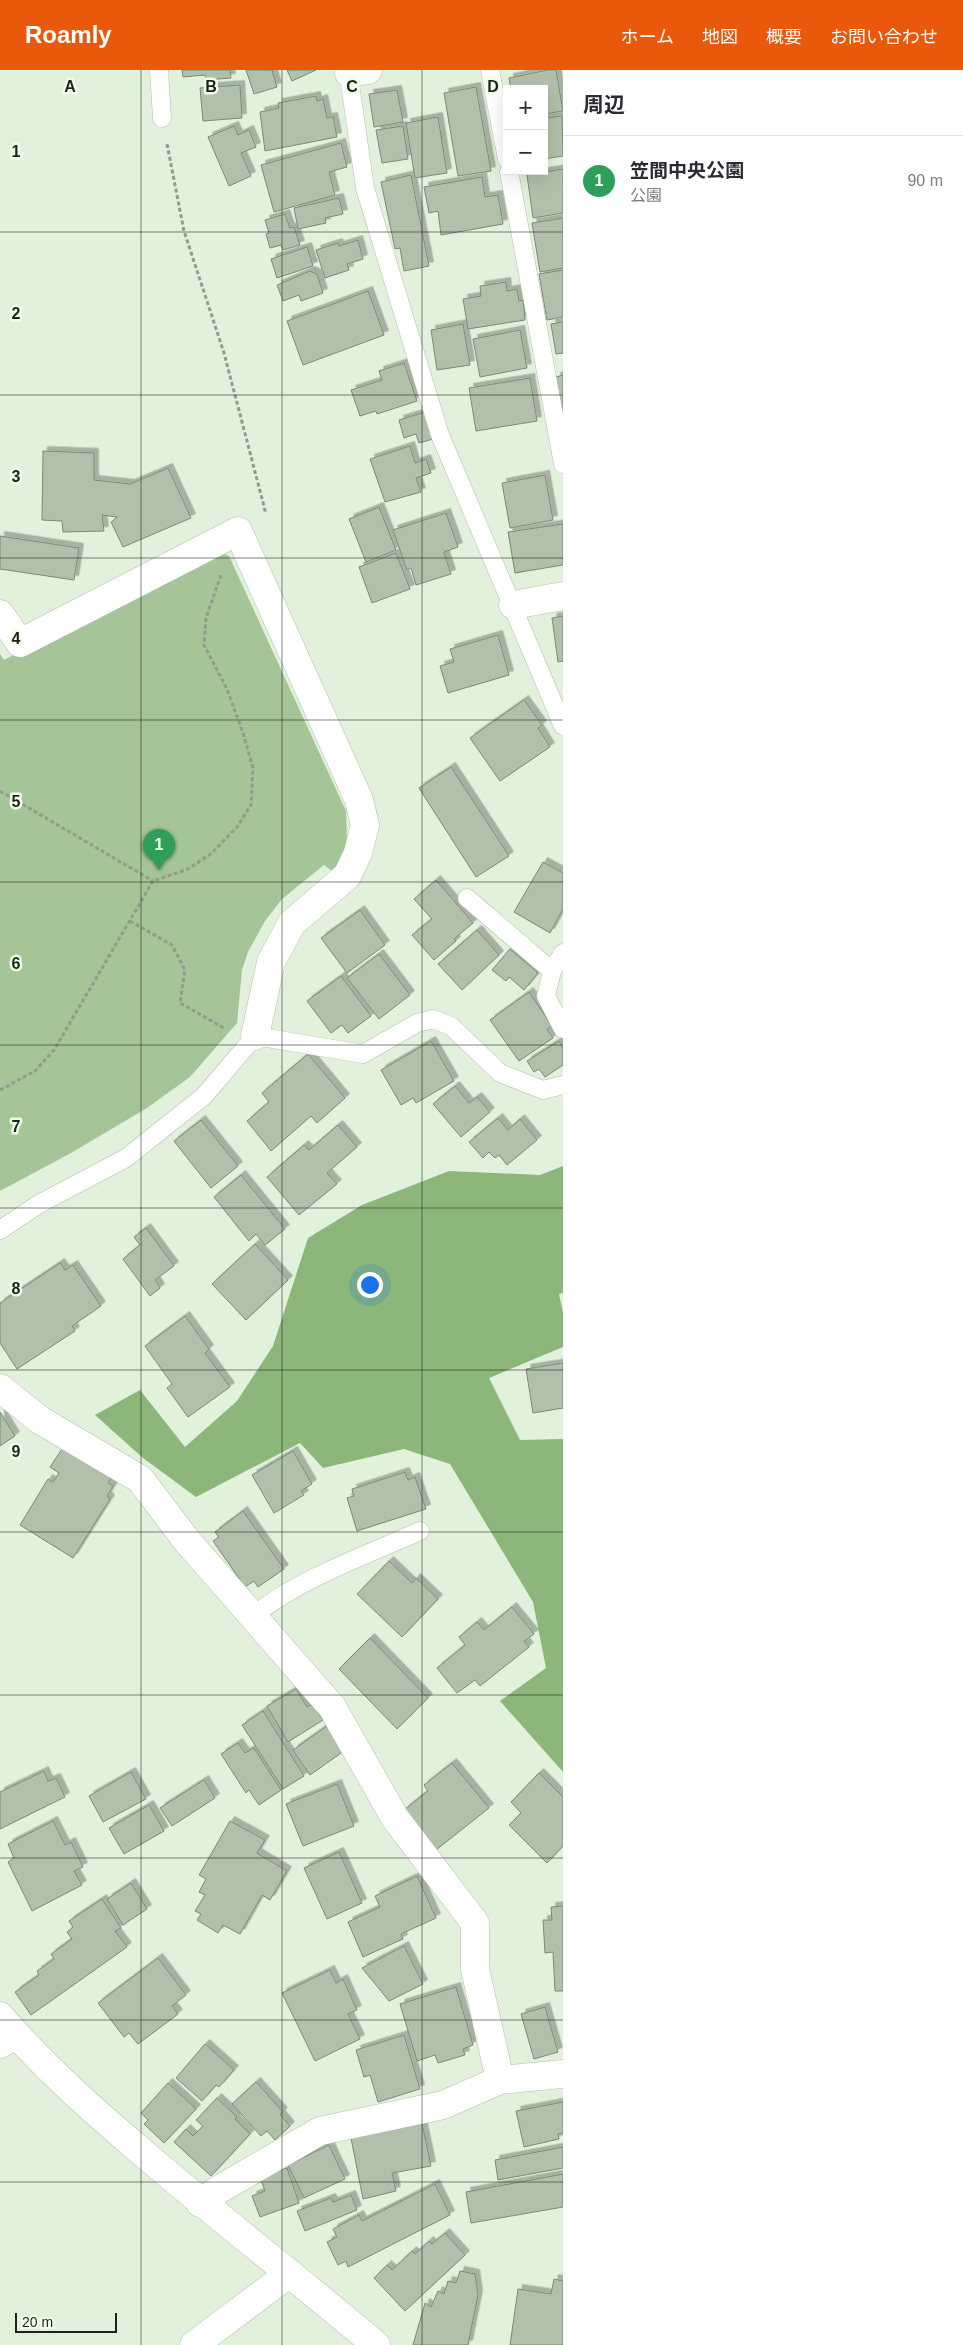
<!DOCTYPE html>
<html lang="ja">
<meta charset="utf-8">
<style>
body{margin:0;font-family:Helvetica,"Noto Sans JP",sans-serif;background:#f2f2f3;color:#2b2b33}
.controls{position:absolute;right:15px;top:15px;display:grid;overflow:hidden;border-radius:0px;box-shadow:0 5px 20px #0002}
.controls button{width:45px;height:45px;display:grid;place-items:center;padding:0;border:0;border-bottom:1px solid #e1e1e2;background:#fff;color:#2b2b33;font:25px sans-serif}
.scale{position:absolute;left:15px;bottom:12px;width:102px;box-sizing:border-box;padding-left:5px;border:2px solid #1d231b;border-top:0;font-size:14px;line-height:18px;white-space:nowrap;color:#1d231b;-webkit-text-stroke:4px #efffe8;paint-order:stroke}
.you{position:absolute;left:369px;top:1214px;width:18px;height:18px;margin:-12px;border:4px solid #fff;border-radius:50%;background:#1a73e8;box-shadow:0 0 0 8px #1a73e833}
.badge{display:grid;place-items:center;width:32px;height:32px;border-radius:50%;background:#ea580c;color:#fff;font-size:16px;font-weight:700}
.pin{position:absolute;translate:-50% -41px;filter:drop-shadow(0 1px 2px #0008)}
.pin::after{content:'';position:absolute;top:26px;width:18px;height:15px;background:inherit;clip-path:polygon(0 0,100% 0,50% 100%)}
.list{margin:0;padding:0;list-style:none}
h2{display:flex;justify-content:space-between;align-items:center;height:65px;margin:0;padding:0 20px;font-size:21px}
h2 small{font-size:16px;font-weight:400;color:#7c7c81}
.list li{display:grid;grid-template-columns:32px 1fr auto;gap:15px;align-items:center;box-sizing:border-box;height:90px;padding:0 20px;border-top:1px solid #e1e1e2}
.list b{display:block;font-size:19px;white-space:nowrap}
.list p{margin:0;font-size:16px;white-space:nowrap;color:#7c7c81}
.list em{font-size:16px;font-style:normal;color:#7c7c81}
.map{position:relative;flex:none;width:563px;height:2275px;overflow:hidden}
header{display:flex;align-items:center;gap:30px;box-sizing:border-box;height:70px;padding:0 25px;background:#ea580c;color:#fff}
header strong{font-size:24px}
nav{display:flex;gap:28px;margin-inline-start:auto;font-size:18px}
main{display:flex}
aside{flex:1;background:#fff}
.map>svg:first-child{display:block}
</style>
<header>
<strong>Roamly</strong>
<nav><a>ホーム</a><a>地図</a><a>概要</a><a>お問い合わせ</a></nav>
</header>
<main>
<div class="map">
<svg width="563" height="2275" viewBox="0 0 563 2275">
<defs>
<filter id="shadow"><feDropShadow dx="4.5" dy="-4.5" stdDeviation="0" flood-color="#0004"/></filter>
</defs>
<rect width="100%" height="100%" fill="#e1f1db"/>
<polygon fill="#a5c498" points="213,479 229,486 346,741 347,771 336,804 324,795 282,829 265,851 248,882 242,900 237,953 190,1007 147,1038 71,1083 0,1121 0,584 4,590"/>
<polygon fill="#8cb67a" points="563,1096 563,1223 559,1224 563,1243 563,1277 489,1308 520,1370 563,1369 563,1702 500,1631 546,1598 533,1532 450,1394 404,1379 323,1398 300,1373 196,1427 143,1388 95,1345 140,1320 185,1377 237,1331 273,1276 308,1168 362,1135 449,1101 540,1105"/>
<g fill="#b0c0aa" stroke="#7b8975" filter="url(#shadow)">
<polygon points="182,0 230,0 231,8 206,10 205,5 183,7"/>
<polygon points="246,0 272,0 277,17 254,24"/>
<polygon points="287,0 316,0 292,11"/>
<polygon points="548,0 556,0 563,41 544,44 544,19 511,19 509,8"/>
<polygon points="240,15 242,48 203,51 200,18"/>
<polygon points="476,17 491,101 458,106 444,23"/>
<polygon points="397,20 403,52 374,57 369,24"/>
<polygon points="316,26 317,31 323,29 327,48 333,47 337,67 265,81 260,42 279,38 278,33"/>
<polygon points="562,46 563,86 544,89 544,48"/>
<polygon points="438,47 447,103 415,108 406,53"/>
<polygon points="234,56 238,65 249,60 256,77 241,83 251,106 229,116 208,67"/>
<polygon points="403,56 408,89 382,93 376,60"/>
<polygon points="341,73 347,97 329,102 335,125 274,142 261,95"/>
<polygon points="563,99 563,143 533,148 527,105"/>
<polygon points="411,105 429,196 404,201 400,178 395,179 381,112"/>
<polygon points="482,107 485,127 498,125 503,154 441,165 438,141 429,143 424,117"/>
<polygon points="339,128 343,144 325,148 326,153 298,159 294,138"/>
<polygon points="285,144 290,158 294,157 300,175 283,180 281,175 270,178 266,164 269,163 265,150"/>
<polygon points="563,148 563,198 540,202 532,153"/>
<polygon points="358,170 363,189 347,194 349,200 325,208 316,180 338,173 339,176"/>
<polygon points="307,177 313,196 277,208 271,189"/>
<polygon points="563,200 563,247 547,250 539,204"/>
<polygon points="310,201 317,204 323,223 301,231 299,225 283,231 277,215"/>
<polygon points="506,212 507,221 517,219 519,231 523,230 525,250 468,259 463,229 481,226 480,216"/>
<polygon points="368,221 384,265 303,295 287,251"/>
<polygon points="563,252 563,283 556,284 551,254"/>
<polygon points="463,254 470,295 437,300 431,260"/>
<polygon points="520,260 527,298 480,307 473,269"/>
<polygon points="404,293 417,331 377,344 376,341 360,346 351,320 382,310 379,301"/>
<polygon points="563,305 563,348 556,307"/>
<polygon points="530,308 537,351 476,361 469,318"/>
<polygon points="425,342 433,369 419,373 416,364 404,368 399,350"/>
<polygon points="410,376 415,393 426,389 431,403 416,408 421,422 385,432 370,389"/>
<polygon points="43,381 94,383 94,410 130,414 168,398 191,448 123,477 111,452 117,447 102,445 104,461 63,462 62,451 42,450"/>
<polygon points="545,405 553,450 510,458 502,413"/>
<polygon points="379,437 396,480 366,492 349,449"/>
<polygon points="446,443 458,477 444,482 451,504 416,515 411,498 407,500 393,460"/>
<polygon points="563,454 563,495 515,503 508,462"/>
<polygon points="0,466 79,478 74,510 0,499"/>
<polygon points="396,483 410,519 372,533 359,497"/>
<polygon points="563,546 563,591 558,592 552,548"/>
<polygon points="498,565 509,605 448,623 440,596 454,592 450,579"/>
<polygon points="524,630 542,655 538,658 550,677 500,711 470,668"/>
<polygon points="451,697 509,786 476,807 419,718"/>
<polygon points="543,792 563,803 563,839 550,863 514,842"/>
<polygon points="436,810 473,853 454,869 456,871 434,890 412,865 432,849 414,829"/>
<polygon points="360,840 385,875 347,903 321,868"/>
<polygon points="477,860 499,885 462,920 438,894"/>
<polygon points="510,879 538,903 524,920 509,907 506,911 492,900"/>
<polygon points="379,884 410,925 379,949 347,908"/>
<polygon points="341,906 371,946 348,963 342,955 331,963 307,931"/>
<polygon points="529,922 552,956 547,959 553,968 519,991 490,950"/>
<polygon points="431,971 454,1011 416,1033 413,1028 401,1035 381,1000"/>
<polygon points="559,971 563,978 563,995 545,1007 539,999 534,1002 527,991"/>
<polygon points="308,984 345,1028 317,1053 311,1046 271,1081 247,1051 269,1032 262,1023"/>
<polygon points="455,1016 469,1033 477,1027 490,1042 461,1067 433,1034"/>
<polygon points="498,1048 508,1060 520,1049 537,1070 507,1095 499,1085 495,1088 489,1082 483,1088 469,1072"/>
<polygon points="201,1050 238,1096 211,1118 174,1071"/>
<polygon points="338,1055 357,1077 327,1103 337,1114 299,1145 267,1107 304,1075 309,1080"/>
<polygon points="241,1105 285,1159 265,1175 256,1164 249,1171 214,1127"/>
<polygon points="146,1158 174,1196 155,1210 160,1218 150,1226 123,1189 140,1175 134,1167"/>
<polygon points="255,1174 288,1210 246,1250 212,1214"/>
<polygon points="60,1193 65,1200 73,1195 101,1236 72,1256 75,1261 17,1299 0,1273 0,1233"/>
<polygon points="185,1246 209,1279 205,1283 230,1317 188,1347 167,1318 172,1314 145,1276"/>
<polygon points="563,1293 563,1338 533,1343 526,1299"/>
<polygon points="0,1342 15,1366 0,1376"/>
<polygon points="64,1376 112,1406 108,1413 113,1416 107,1426 110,1429 73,1488 20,1455 48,1409 53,1412 59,1403 50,1397"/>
<polygon points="293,1381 312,1414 301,1421 304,1425 274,1443 252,1405"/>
<polygon points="405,1402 408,1410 415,1407 426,1439 357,1461 347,1428 354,1426 352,1419"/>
<polygon points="243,1441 284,1499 258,1517 254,1511 245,1517 213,1471 219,1467 215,1462"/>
<polygon points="389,1491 412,1513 416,1508 438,1529 402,1567 357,1524"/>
<polygon points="512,1537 534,1564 524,1571 529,1577 480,1616 475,1610 457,1623 437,1598 465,1575 459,1567 477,1552 484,1560"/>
<polygon points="370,1568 428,1628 397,1659 339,1599"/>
<polygon points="296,1619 307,1637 313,1634 323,1650 288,1672 267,1636"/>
<polygon points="263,1641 304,1706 283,1719 242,1655"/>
<polygon points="327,1656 344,1681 310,1705 293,1680"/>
<polygon points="238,1673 245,1683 254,1678 281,1720 259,1735 249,1720 246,1723 221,1684"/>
<polygon points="452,1693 489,1738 436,1780 404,1740 428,1721 424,1715"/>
<polygon points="44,1701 48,1711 56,1708 65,1727 0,1759 0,1722"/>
<polygon points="131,1702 146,1729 103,1752 89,1726"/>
<polygon points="539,1703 563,1727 563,1776 547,1793 509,1755 521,1743 511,1732"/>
<polygon points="204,1710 215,1728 172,1756 160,1738"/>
<polygon points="337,1714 354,1756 303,1776 286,1734"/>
<polygon points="149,1735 164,1761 124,1784 109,1758"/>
<polygon points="53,1751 65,1775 71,1772 83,1797 74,1801 82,1815 32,1841 8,1792 14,1788 8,1774"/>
<polygon points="230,1751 265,1770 257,1783 287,1801 270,1830 262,1825 240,1864 223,1855 218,1863 197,1850 201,1844 195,1841 205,1825 199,1822 206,1809 199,1805"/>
<polygon points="339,1782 362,1833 327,1849 304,1798"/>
<polygon points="417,1806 436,1848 401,1864 403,1869 363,1887 348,1852 380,1837 375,1826"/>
<polygon points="131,1813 147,1839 123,1855 107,1829"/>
<polygon points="102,1829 121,1858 115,1861 127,1877 31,1945 15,1922 39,1905 37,1901 54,1889 51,1884 72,1869 67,1862 73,1857 69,1851"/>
<polygon points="563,1836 563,1921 555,1921 553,1882 545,1883 543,1850 552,1850 551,1837"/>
<polygon points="404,1876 423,1914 389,1931 362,1898"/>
<polygon points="158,1888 186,1925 172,1936 178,1944 138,1974 129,1963 124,1967 98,1933"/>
<polygon points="330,1900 336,1913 343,1909 357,1940 348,1944 360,1969 315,1991 282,1923"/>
<polygon points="456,1917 473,1975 463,1979 465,1985 438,1993 435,1985 417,1991 400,1934"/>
<polygon points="545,1937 558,1982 534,1989 521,1944"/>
<polygon points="404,1965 420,2019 378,2032 370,2005 364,2007 356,1980"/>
<polygon points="205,1974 234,2000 219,2017 216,2015 202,2031 176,2008"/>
<polygon points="256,2012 283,2042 280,2044 290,2056 275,2070 267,2061 261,2066 232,2034"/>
<polygon points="168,2013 196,2039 164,2073 144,2054 148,2050 141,2043"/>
<polygon points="217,2028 237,2047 235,2049 250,2064 211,2106 174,2072 186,2059 193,2066 203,2056 196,2050"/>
<polygon points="563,2032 563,2063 558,2064 559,2069 524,2077 516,2041"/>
<polygon points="422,2053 431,2096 392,2103 396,2121 363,2129 351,2068"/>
<polygon points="329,2075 345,2109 304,2128 288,2095"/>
<polygon points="563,2077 563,2098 498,2110 495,2090"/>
<polygon points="287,2098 299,2133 260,2147 252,2126 265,2121 260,2107"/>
<polygon points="563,2104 563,2137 471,2153 466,2122"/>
<polygon points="435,2114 450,2145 348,2197 346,2191 338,2195 327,2172 337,2167 333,2159 359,2145 362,2151"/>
<polygon points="351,2125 357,2140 305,2161 297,2141 331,2128 333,2132"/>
<polygon points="445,2163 465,2185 405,2241 374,2208 387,2195 392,2200 412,2181 415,2184 429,2171 432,2174"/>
<polygon points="460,2201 475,2204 478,2225 468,2275 413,2275 425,2233 431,2237 438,2221 444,2224 448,2211 456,2213"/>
<polygon points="554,2209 563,2211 563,2275 510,2275 518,2219 551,2224"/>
</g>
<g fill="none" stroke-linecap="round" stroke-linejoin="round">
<g stroke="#b0c0aa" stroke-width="19">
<g id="lane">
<polyline points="159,0 162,48"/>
<polyline points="348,0 365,118 440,365 563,656"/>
<polyline points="490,0 507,89"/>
<polyline points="509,101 563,394"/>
<polyline points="467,828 552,901"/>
<polyline points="563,883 552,901 546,926 563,959"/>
<polyline points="0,1160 39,1134 126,1088 204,1026 255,966 363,984 417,953 433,949 451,956 500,1003 543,1020 563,1015"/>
<path d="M 254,1545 C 303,1507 364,1486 420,1461"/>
</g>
</g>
<g stroke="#b0c0aa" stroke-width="29">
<g id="street">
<polyline points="349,3 368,0"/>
<polyline points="513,535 563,526"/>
<polyline points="0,544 20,573 238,461 359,730 365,755 358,783 347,806 292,853 271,892 255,966"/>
<polyline points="0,1318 40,1350 140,1409 187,1471 332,1637 395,1748 475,1853 475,1899 500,2010"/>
<polyline points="0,1974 16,1965"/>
<polyline points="200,2133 218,2120 320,2061 443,2035 500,2010 563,2004"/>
<polyline points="194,2275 290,2203"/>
</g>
</g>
<g stroke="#b0c0aa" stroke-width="29">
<path id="secondary" d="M 0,1946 C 41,1994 88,2036 136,2077 C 215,2145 297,2208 376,2275"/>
</g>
<g stroke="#909c8c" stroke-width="3" stroke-dasharray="4 2.5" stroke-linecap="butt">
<polyline points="167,74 184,161 224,283 266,444"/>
<polyline points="0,721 153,811"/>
<polyline points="130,851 172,875 185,900 180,933 224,958"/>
<polyline points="0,1020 35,1001 54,980 153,811 188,799 212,783 237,757 251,735 253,698 243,663 227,619 204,575 206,548 221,505"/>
</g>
<use href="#lane" stroke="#fff" stroke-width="18"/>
<use href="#street" stroke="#fff" stroke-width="28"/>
<use href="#secondary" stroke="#fff" stroke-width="28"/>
</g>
<path fill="none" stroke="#1d231b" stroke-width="1" stroke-opacity="0.55" d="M 141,0 L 141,2275M 282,0 L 282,2275M 422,0 L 422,2275M 0,162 L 563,162M 0,325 L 563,325M 0,488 L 563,488M 0,650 L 563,650M 0,812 L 563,812M 0,975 L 563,975M 0,1138 L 563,1138M 0,1300 L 563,1300M 0,1462 L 563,1462M 0,1625 L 563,1625M 0,1788 L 563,1788M 0,1950 L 563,1950M 0,2112 L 563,2112"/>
<g font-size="16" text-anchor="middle" font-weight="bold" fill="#1d231b" stroke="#efffe8" stroke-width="5" stroke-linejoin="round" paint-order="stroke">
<text x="70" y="22">A</text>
<text x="211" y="22">B</text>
<text x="352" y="22">C</text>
<text x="493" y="22">D</text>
<text x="16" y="87">1</text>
<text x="16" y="249">2</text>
<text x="16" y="412">3</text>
<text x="16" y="574">4</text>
<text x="16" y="737">5</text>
<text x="16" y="899">6</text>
<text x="16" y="1062">7</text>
<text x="16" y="1224">8</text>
<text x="16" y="1387">9</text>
</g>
</svg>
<div class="controls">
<button>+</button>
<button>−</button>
</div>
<div class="scale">20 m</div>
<div class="you"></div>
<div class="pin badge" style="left:159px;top:800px;background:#2e9e5b">1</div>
</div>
<aside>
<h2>周辺<small></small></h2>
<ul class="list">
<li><span class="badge" style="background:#2e9e5b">1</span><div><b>笠間中央公園</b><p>公園</p></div><em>90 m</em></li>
</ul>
</aside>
</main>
